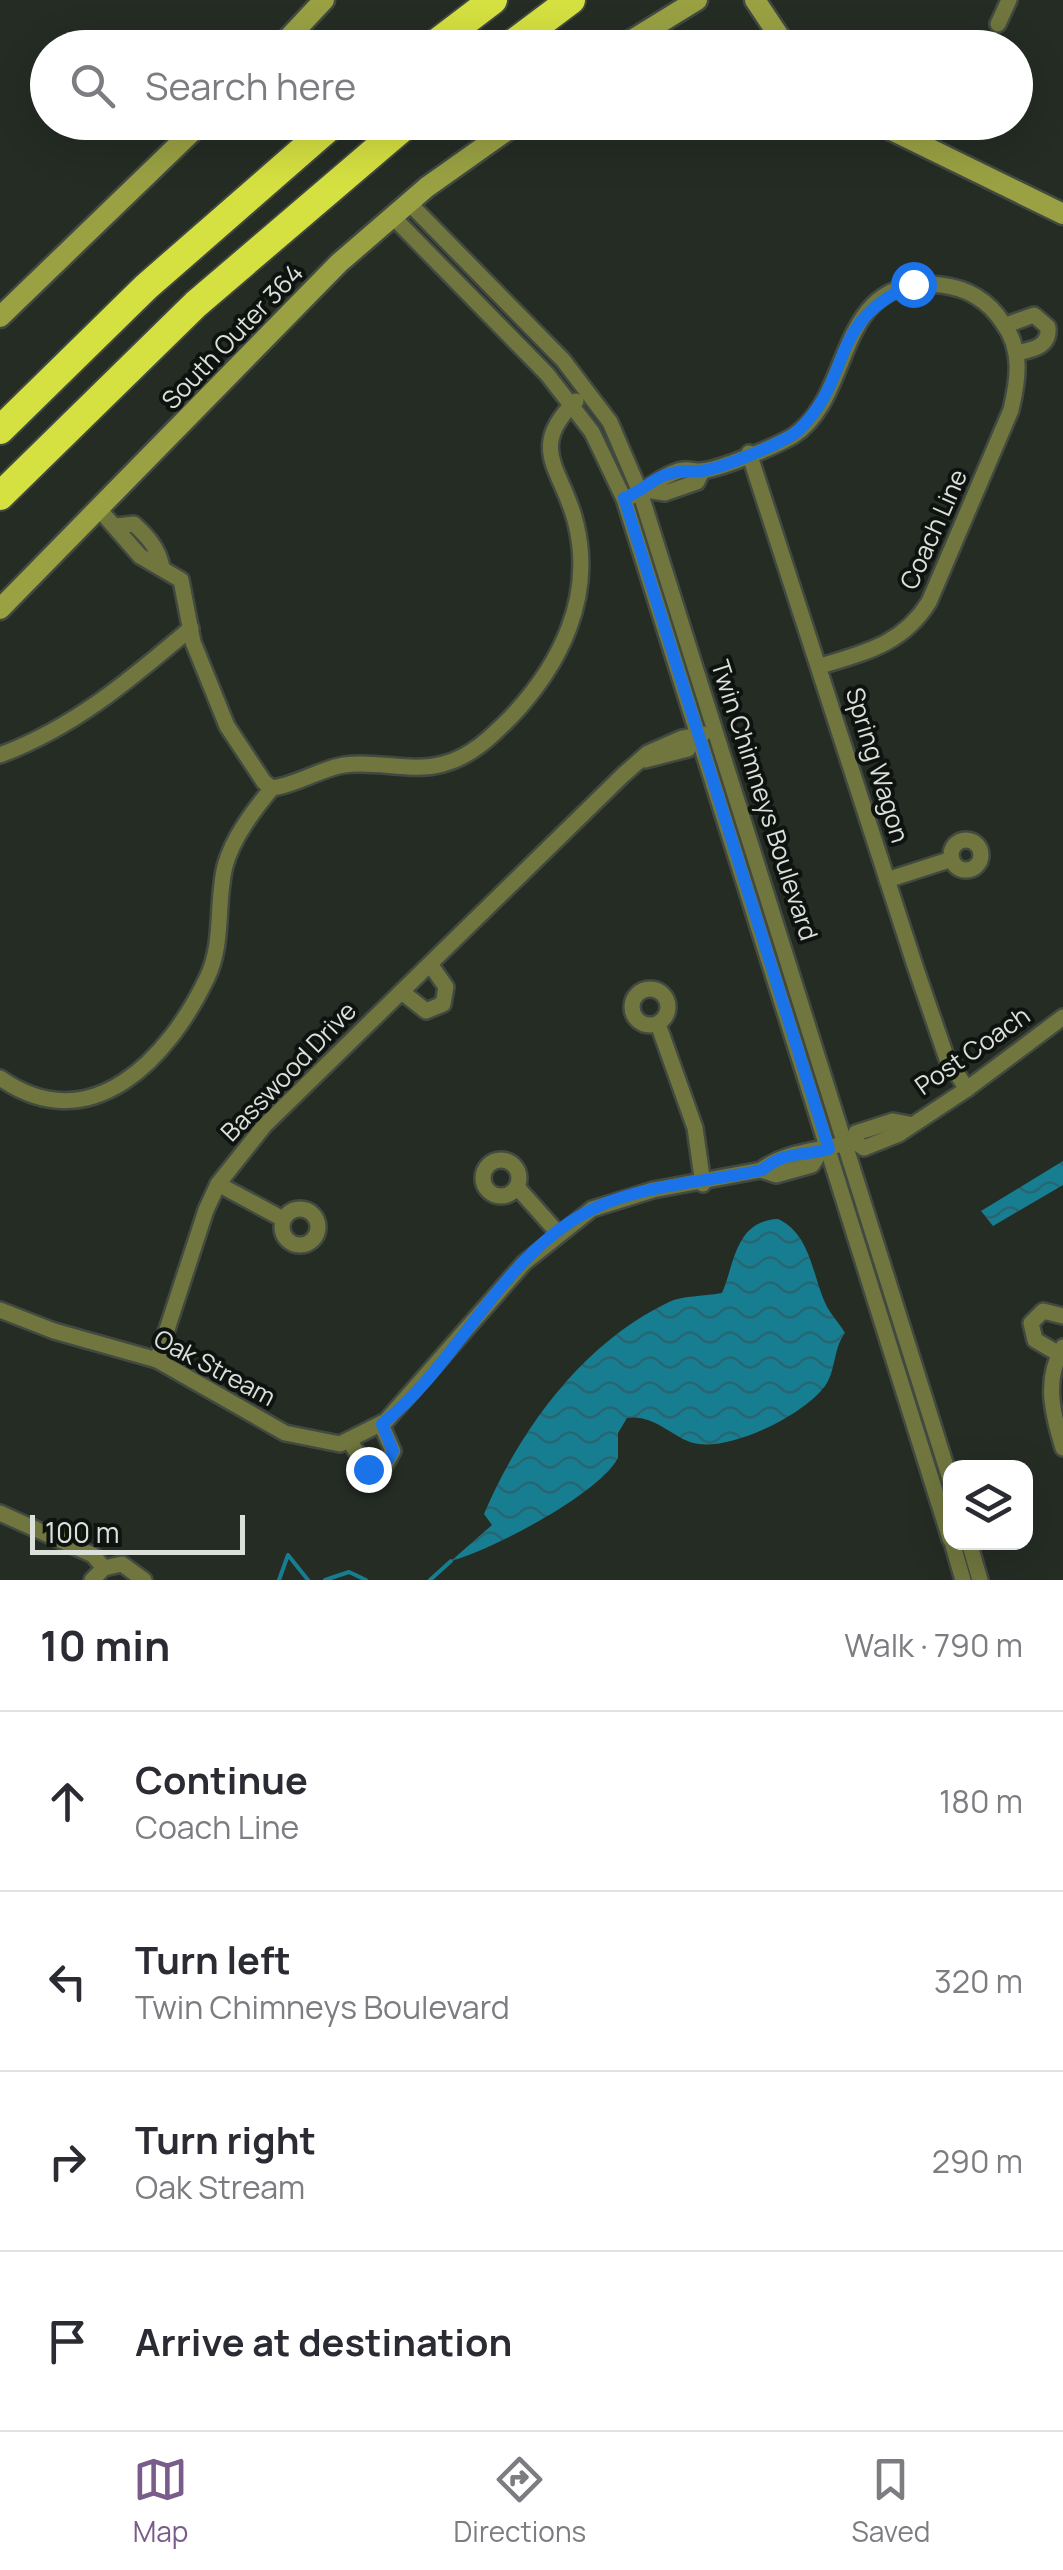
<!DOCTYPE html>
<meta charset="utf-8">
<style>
body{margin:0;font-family:Manrope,sans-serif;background:#f7f7f7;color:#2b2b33}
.controls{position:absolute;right:30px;bottom:30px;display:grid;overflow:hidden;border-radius:20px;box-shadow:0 10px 40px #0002}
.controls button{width:90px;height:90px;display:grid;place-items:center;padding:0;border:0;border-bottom:2px solid #e1e1e2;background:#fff;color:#2b2b33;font:50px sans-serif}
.scale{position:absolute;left:30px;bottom:25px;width:215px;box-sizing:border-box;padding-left:10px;border:5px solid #dbe0db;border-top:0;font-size:28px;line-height:35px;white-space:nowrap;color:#dbe0db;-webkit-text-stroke:8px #0f1310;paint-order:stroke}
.stop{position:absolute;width:30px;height:30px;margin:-22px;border:8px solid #1a73e8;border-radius:50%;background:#fff}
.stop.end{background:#1a73e8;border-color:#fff;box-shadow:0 2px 10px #0008}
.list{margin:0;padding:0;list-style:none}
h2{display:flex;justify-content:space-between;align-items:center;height:130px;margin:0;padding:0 40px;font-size:42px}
h2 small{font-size:32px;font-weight:400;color:#7c7c81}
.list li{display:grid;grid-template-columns:65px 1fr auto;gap:30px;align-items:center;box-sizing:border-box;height:180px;padding:0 40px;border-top:2px solid #e1e1e2}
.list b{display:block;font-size:38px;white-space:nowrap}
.list p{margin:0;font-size:32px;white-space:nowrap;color:#7c7c81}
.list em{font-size:32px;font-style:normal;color:#7c7c81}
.icon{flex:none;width:55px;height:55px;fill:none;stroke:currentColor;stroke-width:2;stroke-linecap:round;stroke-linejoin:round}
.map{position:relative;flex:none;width:1063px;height:1580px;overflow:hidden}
.search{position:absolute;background:#fff;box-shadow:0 10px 40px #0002;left:30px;right:30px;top:30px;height:110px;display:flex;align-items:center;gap:25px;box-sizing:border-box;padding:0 35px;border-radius:55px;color:#7c7c81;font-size:38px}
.sheet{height:850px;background:#fff}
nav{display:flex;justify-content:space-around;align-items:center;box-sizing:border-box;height:140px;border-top:2px solid #e1e1e2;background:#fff;font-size:28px;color:#7c7c81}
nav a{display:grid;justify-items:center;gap:5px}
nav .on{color:#7a5c8a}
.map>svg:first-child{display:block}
</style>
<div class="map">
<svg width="1063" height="1580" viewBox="0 0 1063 1580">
<defs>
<pattern id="water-waves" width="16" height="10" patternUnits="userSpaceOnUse" patternTransform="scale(2.5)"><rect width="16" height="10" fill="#177e92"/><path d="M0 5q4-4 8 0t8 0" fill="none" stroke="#286672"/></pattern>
</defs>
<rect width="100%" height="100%" fill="#242c24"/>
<g fill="url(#water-waves)">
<polygon points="1063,1161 1063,1185 993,1226 981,1211"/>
<path d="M 778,1219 C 812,1235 812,1277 827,1307 C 832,1316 840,1324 845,1333 C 834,1347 836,1367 827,1383 C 808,1414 725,1455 690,1442 C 669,1434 652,1414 627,1418 L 618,1433 L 618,1458 C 598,1495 491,1550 451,1561 L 492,1525 L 484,1514 C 520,1429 584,1342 669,1302 C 681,1296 706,1296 722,1293 C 735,1263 735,1221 778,1219 Z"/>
</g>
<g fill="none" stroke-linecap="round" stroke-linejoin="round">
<g stroke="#177e92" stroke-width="4">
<polyline points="279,1580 288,1555 308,1580"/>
<polyline points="325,1580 349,1572 366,1580"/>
<polyline points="430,1580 451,1561"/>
</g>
<g stroke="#414941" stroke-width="20">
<g id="street">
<polyline points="998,24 1009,0"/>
<polyline points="411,205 563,360 610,422 640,492 950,1479"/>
<polyline points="394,218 547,374 592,432 624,499 950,1539"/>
<path d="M 1006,325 L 1034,315 L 1048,327 C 1050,347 1032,350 1016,353"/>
<polyline points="749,453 916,969 947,1059 967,1089"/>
<polyline points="646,490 665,493 697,482 702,471"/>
<path d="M 632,496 C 649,489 659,477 678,471 C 687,468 692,471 700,471 C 719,470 776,446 793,436 C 857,394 832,274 941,285 C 968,288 988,300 1003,323 C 1023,350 1018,380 1011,410 L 929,602 C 903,644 866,652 821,666"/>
<path d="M 98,508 L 140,556 L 181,580 L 193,642 L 227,726 L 264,782 L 272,788 C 297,785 319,769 344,765 C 377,760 411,773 443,764 C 471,757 491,737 511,717 C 560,665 594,598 576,524 C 564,471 525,449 576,401"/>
<path d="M 116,526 L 134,524 C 148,537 158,548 162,567"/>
<path d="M 0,755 C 75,727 131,679 191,628"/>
<polyline points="645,760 688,749 693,739"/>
<circle cx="966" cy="855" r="15"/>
<polyline points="887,880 952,859"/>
<circle cx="650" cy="1007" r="18"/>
<polyline points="402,992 426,1011 443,1004 446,987 430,964"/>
<polyline points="658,1024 695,1128 703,1184"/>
<path d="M 0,1078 C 91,1142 169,1058 207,978 C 224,943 216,903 225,866 C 233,837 254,810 272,788"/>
<polyline points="854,1141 864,1148 899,1134 967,1089 1063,1017"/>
<circle cx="501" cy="1178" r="18"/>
<polyline points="761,1170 776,1175 812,1165 820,1152"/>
<polyline points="218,1184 283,1219"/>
<polyline points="517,1187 558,1233"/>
<circle cx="300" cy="1227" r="18"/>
<path d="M 0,1310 L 54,1331 L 157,1360 L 285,1433 L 340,1444 L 386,1421 L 524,1263 L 592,1209 L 653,1190 L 761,1170 C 789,1149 821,1152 854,1141 L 856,1133 L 893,1121 L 909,1124"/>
<path d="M 1063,1347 C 1044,1380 1052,1412 1063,1448"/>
<polyline points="1059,1354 1035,1340 1031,1323 1043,1311 1063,1316"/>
<polyline points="157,1360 206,1210 218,1184 264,1126 623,775 648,753 682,738 703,734"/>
<polyline points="350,1442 368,1469 384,1467 393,1451 381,1424"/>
<polyline points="0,1513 93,1555 104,1568"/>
<polyline points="952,1542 963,1580"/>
<polyline points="969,1542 980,1580"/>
<polyline points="92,1580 104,1568 122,1564 144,1580"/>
</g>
</g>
<g stroke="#414941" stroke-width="25">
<g id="secondary">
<polyline points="755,0 787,48"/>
<polyline points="279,48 324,0"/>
<polyline points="619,48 697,0"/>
<polyline points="875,122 1063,214"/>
<polyline points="0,317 202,122"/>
<polyline points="0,609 339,263 427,187 519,122"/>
</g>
</g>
<g stroke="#414941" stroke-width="32">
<g id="highway">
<polyline points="430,48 493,0"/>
<polyline points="507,48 571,0"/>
<polyline points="0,430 146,287 335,122"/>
<polyline points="0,496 196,304 409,122"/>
</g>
</g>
<use href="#street" stroke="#70763e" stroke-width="15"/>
<use href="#secondary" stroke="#99a143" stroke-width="20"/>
<use href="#highway" stroke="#d5e041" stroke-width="28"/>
</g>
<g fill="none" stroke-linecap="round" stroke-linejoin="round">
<path stroke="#1a73e8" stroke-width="12" d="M 368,1469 L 384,1467 L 393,1451 L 382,1424 C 461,1362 502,1251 597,1207 C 647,1184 708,1182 762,1170 C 787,1150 801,1157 829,1149 L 624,498 C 641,492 649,482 663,476 C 677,470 686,472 700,471 C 718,470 786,442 799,430 C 856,373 825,324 913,284"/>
</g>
<g text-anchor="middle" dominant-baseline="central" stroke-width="8" stroke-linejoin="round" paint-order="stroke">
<g font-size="25" fill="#dbe0db" stroke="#0f1310">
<text transform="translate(232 336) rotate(-46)">South Outer 364</text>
<text transform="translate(933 529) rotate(-66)">Coach Line</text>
<text transform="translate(878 765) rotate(73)">Spring Wagon</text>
<text transform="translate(765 800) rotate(72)">Twin Chimneys Boulevard</text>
<text transform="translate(972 1050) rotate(-35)">Post Coach</text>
<text transform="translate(288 1071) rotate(-46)">Basswood Drive</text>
<text transform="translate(215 1367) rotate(28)">Oak Stream</text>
</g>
</g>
</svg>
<div class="controls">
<button><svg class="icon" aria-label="layers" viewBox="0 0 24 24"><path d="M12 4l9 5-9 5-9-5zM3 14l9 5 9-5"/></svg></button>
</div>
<div class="scale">100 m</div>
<div class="stop" style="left:913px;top:284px"></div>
<div class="stop end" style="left:368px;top:1469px"></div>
<div class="search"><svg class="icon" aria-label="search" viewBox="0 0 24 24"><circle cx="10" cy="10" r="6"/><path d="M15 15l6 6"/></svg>Search here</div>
</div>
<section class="sheet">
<h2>10 min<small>Walk · 790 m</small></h2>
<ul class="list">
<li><svg class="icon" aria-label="ahead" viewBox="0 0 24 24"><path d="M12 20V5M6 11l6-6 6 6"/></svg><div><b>Continue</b><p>Coach Line</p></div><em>180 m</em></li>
<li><svg class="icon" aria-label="left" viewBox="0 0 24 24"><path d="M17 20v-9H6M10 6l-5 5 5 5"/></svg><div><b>Turn left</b><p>Twin Chimneys Boulevard</p></div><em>320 m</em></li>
<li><svg class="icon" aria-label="right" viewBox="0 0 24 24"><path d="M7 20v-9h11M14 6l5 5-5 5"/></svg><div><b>Turn right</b><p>Oak Stream</p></div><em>290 m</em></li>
<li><svg class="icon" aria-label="arrive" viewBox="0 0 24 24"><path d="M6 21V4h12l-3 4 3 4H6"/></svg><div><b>Arrive at destination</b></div></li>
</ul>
</section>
<nav>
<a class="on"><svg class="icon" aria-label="map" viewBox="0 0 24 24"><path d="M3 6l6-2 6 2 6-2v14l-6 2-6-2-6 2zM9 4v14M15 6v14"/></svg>Map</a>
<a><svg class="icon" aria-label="directions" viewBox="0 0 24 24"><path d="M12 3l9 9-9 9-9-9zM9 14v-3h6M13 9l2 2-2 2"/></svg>Directions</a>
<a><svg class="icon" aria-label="saved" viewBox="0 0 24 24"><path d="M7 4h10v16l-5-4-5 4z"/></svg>Saved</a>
</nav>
